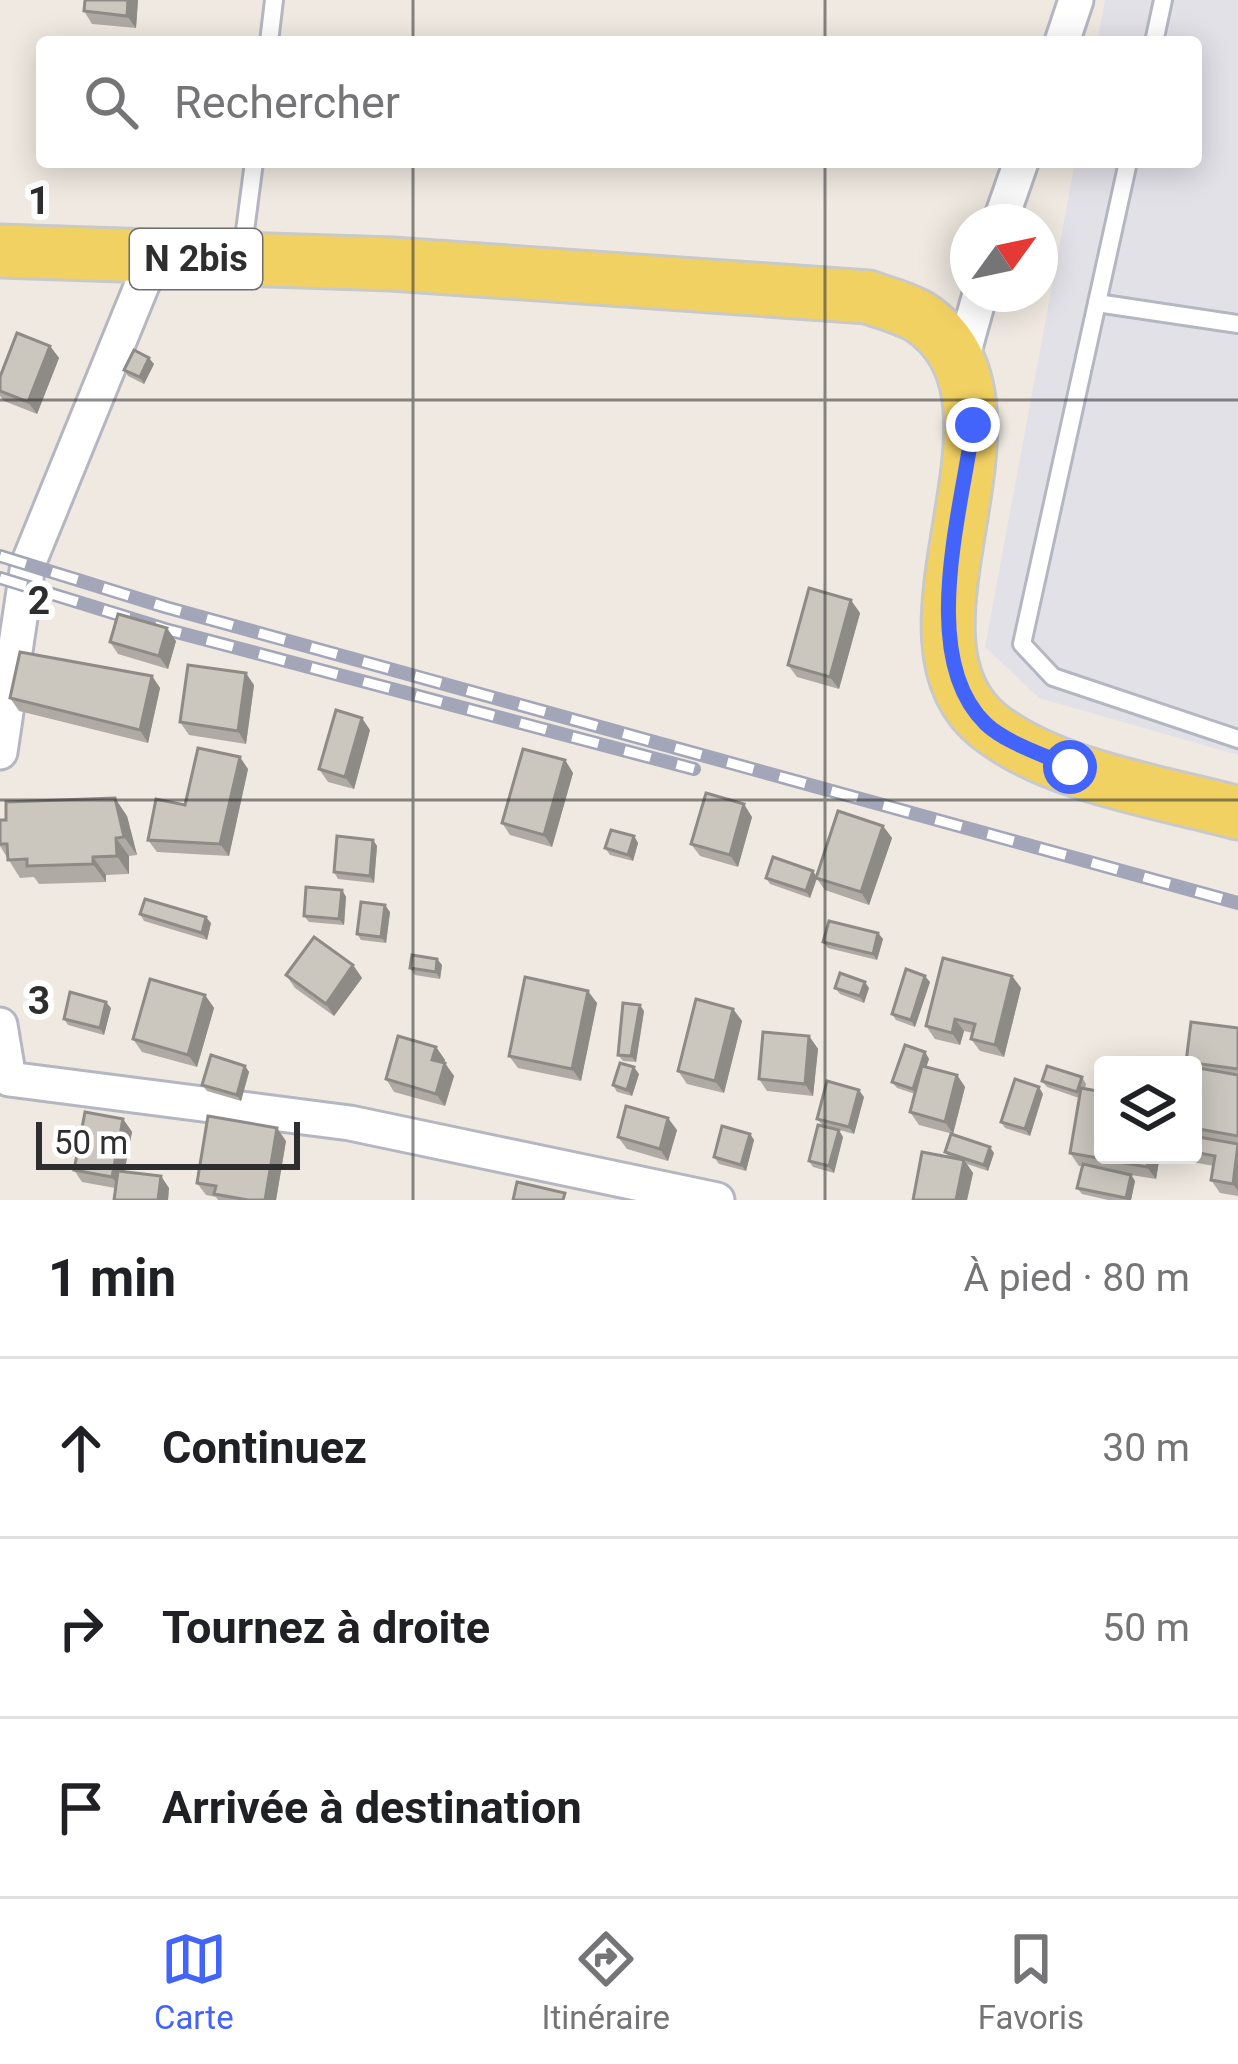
<!DOCTYPE html>
<html lang="fr">
<meta charset="utf-8">
<style>
body{margin:0;font-family:Roboto,sans-serif;background:#f6f6f6;color:#202124}
.controls{position:absolute;right:36px;bottom:36px;display:grid;overflow:hidden;border-radius:12px;box-shadow:0 6px 30px #0003}
.controls button{width:108px;height:108px;display:grid;place-items:center;padding:0;border:0;border-bottom:3px solid #e0e0e0;background:#fff;color:#202124;font:60px sans-serif}
.compass{position:absolute;left:950px;top:204px;width:108px;height:108px;border-radius:50%;background:#fff;box-shadow:0 6px 30px #0003;rotate:57deg}
.scale{position:absolute;left:36px;bottom:30px;width:264px;box-sizing:border-box;padding-left:12px;border:6px solid #2e2e2e;border-top:0;font-size:33px;line-height:42px;white-space:nowrap;color:#2e2e2e;-webkit-text-stroke:9px #fff;paint-order:stroke}
.stop{position:absolute;width:36px;height:36px;margin:-27px;border:9px solid #4264fb;border-radius:50%;background:#fff}
.stop.end{background:#4264fb;border-color:#fff;box-shadow:0 3px 12px #0008}
.list{margin:0;padding:0;list-style:none}
h2{display:flex;justify-content:space-between;align-items:center;height:156px;margin:0;padding:0 48px;font-size:51px}
h2 small{font-size:39px;font-weight:400;color:#757577}
.list li{display:grid;grid-template-columns:78px 1fr auto;gap:36px;align-items:center;box-sizing:border-box;height:180px;padding:0 48px;border-top:3px solid #e0e0e0}
.list b{display:block;font-size:45px;white-space:nowrap}
.list em{font-size:39px;font-style:normal;color:#757577}
.icon{flex:none;width:66px;height:66px;fill:none;stroke:currentColor;stroke-width:2;stroke-linecap:round;stroke-linejoin:round}
.map{position:relative;flex:none;width:1238px;height:1200px;overflow:hidden}
.search{position:absolute;background:#fff;box-shadow:0 6px 30px #0003;left:36px;right:36px;top:36px;height:132px;display:flex;align-items:center;gap:30px;box-sizing:border-box;padding:0 42px;border-radius:12px;color:#757577;font-size:45px}
.sheet{height:696px;background:#fff}
nav{display:flex;justify-content:space-around;align-items:center;box-sizing:border-box;height:168px;border-top:3px solid #e0e0e0;background:#fff;font-size:33px;color:#757577}
nav a{display:grid;justify-items:center;gap:6px}
nav .on{color:#4264fb}
.map>svg:first-child{display:block}
</style>
<div class="map">
<svg width="1238" height="1200" viewBox="0 0 1238 1200">
<rect width="100%" height="100%" fill="#efe9e1"/>
<polygon fill="#e3e1e8" points="1105,0 1238,0 1238,755 1039,698 985,647 1075,162 1196,162 1196,42 1097,42"/>
<g fill="none" stroke-linecap="round" stroke-linejoin="round">
<g stroke="#b4b7c1" stroke-width="22">
<g id="lane">
<polyline points="269,42 274,0"/>
<polyline points="1154,42 1163,0"/>
<polyline points="1128,162 1022,644 1053,677 1238,739"/>
<polyline points="242,254 254,162"/>
<polyline points="1097,303 1238,324"/>
</g>
</g>
<g stroke="#b4b7c1" stroke-width="39">
<g id="street">
<polyline points="1062,42 1076,0"/>
<polyline points="1000,222 1021,162"/>
<polyline points="961,362 980,294"/>
<polyline points="0,752 28,564 153,258"/>
<polyline points="0,1025 9,1079 350,1123 717,1200"/>
</g>
</g>
<g stroke="#c9c9c9" stroke-width="57">
<path id="primary" d="M 0,251 L 392,264 L 868,297 C 884,303 905,308 920,317 C 1050,403 875,636 989,726 C 1052,776 1161,792 1238,813"/>
</g>
<use href="#lane" stroke="#fff" stroke-width="16"/>
<use href="#street" stroke="#fff" stroke-width="33"/>
<use href="#primary" stroke="#f2d163" stroke-width="51"/>
<g stroke="#a3a6b8" stroke-width="14">
<g id="rail">
<polyline points="0,556 165,607 1238,903"/>
<polyline points="0,578 165,629 694,769"/>
</g>
</g>
<use href="#rail" stroke="#fff" stroke-width="9" stroke-dasharray="27" stroke-linecap="butt"/>
</g>
<g fill="#afaba4">
<polygon points="85,0 138,0 136,28 92,24 84,11"/>
<polygon points="50,346 59,358 37,414 4,401 0,396 0,391"/>
<polygon points="154,364 144,384 128,376 124,370"/>
<polygon points="860,613 839,689 797,677 788,665"/>
<polygon points="176,641 168,669 118,654 110,642"/>
<polygon points="152,676 160,688 148,743 19,711 10,698"/>
<polygon points="254,685 246,744 189,735 180,722"/>
<polygon points="370,730 354,789 328,782 319,769"/>
<polygon points="565,760 573,773 552,847 510,835 502,823"/>
<polygon points="248,769 229,856 157,852 148,840 185,805"/>
<polygon points="127,816 137,855 129,856 129,874 106,875 106,882 39,884 34,877 20,878 0,846 0,820"/>
<polygon points="752,817 738,867 700,856 691,844"/>
<polygon points="883,826 892,838 869,905 825,890 817,879 810,898 770,884 766,878 817,876"/>
<polygon points="634,836 638,843 633,861 610,855 605,848"/>
<polygon points="373,840 377,846 374,883 338,879 334,872"/>
<polygon points="342,890 346,897 344,925 309,922 304,916"/>
<polygon points="390,912 386,943 361,940 357,934"/>
<polygon points="140,914 211,923 207,940 144,921"/>
<polygon points="878,933 883,939 877,960 828,948 823,942"/>
<polygon points="437,959 442,965 440,979 415,975 410,968"/>
<polygon points="353,965 362,978 334,1016 295,988 286,975"/>
<polygon points="1012,976 1021,988 1004,1057 980,1051 971,1039 973,1033 964,1031 960,1045 935,1039 926,1026"/>
<polygon points="930,982 915,1027 896,1020 892,1014"/>
<polygon points="835,988 869,988 864,1003 840,994"/>
<polygon points="205,995 214,1008 197,1067 142,1052 133,1039"/>
<polygon points="597,1003 581,1081 518,1068 509,1056"/>
<polygon points="111,1008 104,1035 68,1025 64,1019"/>
<polygon points="733,1009 742,1021 724,1093 687,1084 678,1071"/>
<polygon points="644,1011 636,1062 623,1061 618,1055"/>
<polygon points="1238,1028 1238,1196 1220,1193 1211,1180 1214,1166 1192,1162 1187,1155 1193,1155 1193,1065 1188,1065 1186,1062"/>
<polygon points="809,1036 818,1049 813,1096 767,1091 759,1079"/>
<polygon points="436,1047 445,1060 444,1063 454,1076 445,1106 394,1092 386,1079"/>
<polygon points="925,1052 929,1059 926,1067 957,1075 965,1087 953,1134 919,1125 910,1112 915,1094 897,1088 892,1082"/>
<polygon points="245,1066 249,1072 241,1101 207,1091 202,1085"/>
<polygon points="639,1074 632,1096 617,1092 613,1085"/>
<polygon points="1082,1077 1086,1084 1085,1089 1160,1155 1156,1179 1125,1174 1131,1175 1135,1181 1131,1200 1108,1200 1082,1194 1077,1188 1082,1166 1079,1166 1070,1153 1079,1098 1047,1087 1042,1081"/>
<polygon points="1043,1094 1030,1136 1005,1128 1001,1122"/>
<polygon points="864,1097 854,1134 822,1125 817,1119"/>
<polygon points="123,1119 132,1132 124,1172 169,1188 168,1200 114,1200 115,1188 82,1182 74,1170"/>
<polygon points="677,1130 668,1161 627,1149 618,1137"/>
<polygon points="750,1134 754,1140 746,1171 719,1164 714,1157"/>
<polygon points="843,1137 834,1173 813,1167 809,1161"/>
<polygon points="286,1141 276,1200 218,1200 216,1197 206,1195 197,1183"/>
<polygon points="945,1152 994,1153 988,1171 967,1164 973,1173 967,1200 913,1200 949,1157"/>
</g>
<g fill="#8e8b86">
<polygon points="128,0 138,0 136,28 127,16"/>
<polygon points="50,346 59,358 37,414 28,402"/>
<polygon points="149,358 154,364 144,384 140,377"/>
<polygon points="851,600 860,613 839,689 830,677"/>
<polygon points="167,628 176,641 168,669 159,656"/>
<polygon points="246,673 254,685 246,744 238,731"/>
<polygon points="152,676 160,688 148,743 140,730"/>
<polygon points="362,718 370,730 354,789 345,777"/>
<polygon points="240,757 248,769 229,856 220,844"/>
<polygon points="565,760 573,773 552,847 544,835"/>
<polygon points="115,798 127,816 137,855 124,837"/>
<polygon points="744,804 752,817 738,867 730,855"/>
<polygon points="883,826 892,838 869,905 861,892"/>
<polygon points="634,836 638,843 633,861 628,855"/>
<polygon points="116,838 129,856 129,874 117,856"/>
<polygon points="373,840 377,846 374,883 370,876"/>
<polygon points="93,857 106,875 106,882 93,864"/>
<polygon points="813,871 817,877 810,898 806,891"/>
<polygon points="342,890 346,897 344,925 339,919"/>
<polygon points="385,905 390,912 386,943 381,937"/>
<polygon points="206,917 211,923 207,940 202,933"/>
<polygon points="878,933 883,939 877,960 873,954"/>
<polygon points="437,959 442,965 440,979 436,972"/>
<polygon points="353,965 362,978 334,1016 326,1004"/>
<polygon points="925,976 930,982 915,1027 911,1020"/>
<polygon points="1012,976 1021,988 1004,1057 995,1045"/>
<polygon points="865,982 869,988 864,1003 860,996"/>
<polygon points="588,991 597,1003 581,1081 572,1069"/>
<polygon points="205,995 214,1008 197,1067 188,1055"/>
<polygon points="106,1002 111,1008 104,1035 100,1028"/>
<polygon points="640,1005 644,1011 636,1062 631,1056"/>
<polygon points="733,1009 742,1021 724,1093 715,1081"/>
<polygon points="955,1019 964,1031 960,1045 952,1033"/>
<polygon points="809,1036 818,1049 813,1096 805,1084"/>
<polygon points="436,1047 445,1060 441,1072 432,1060"/>
<polygon points="925,1052 929,1059 917,1095 913,1089"/>
<polygon points="445,1063 454,1076 445,1106 436,1094"/>
<polygon points="245,1066 249,1072 241,1101 237,1095"/>
<polygon points="634,1067 639,1074 632,1096 627,1090"/>
<polygon points="957,1075 965,1087 953,1134 945,1122"/>
<polygon points="1039,1087 1043,1094 1030,1136 1025,1129"/>
<polygon points="859,1090 864,1097 854,1134 849,1127"/>
<polygon points="668,1118 677,1130 668,1161 660,1149"/>
<polygon points="123,1119 132,1132 121,1190 112,1177"/>
<polygon points="277,1128 286,1141 276,1200 265,1200"/>
<polygon points="839,1130 843,1137 834,1173 829,1166"/>
<polygon points="750,1134 754,1140 746,1171 741,1165"/>
<polygon points="990,1147 994,1153 988,1171 984,1165"/>
<polygon points="1238,1154 1238,1191 1233,1184"/>
<polygon points="1149,1155 1160,1155 1156,1179 1147,1167"/>
<polygon points="964,1160 973,1173 967,1200 956,1200"/>
<polygon points="1131,1175 1135,1181 1131,1200 1127,1200"/>
<polygon points="161,1176 169,1188 168,1200 158,1200"/>
</g>
<g fill="#cbc7bf" stroke="#8e8b86" stroke-width="3">
<polygon points="85,0 128,0 127,16 84,11"/>
<polygon points="17,333 50,346 28,402 0,391 0,377"/>
<polygon points="134,350 149,358 140,377 124,370"/>
<polygon points="809,588 851,600 830,677 788,665"/>
<polygon points="118,614 167,628 159,656 110,642"/>
<polygon points="20,652 152,676 140,730 10,698"/>
<polygon points="188,665 246,673 238,731 180,722"/>
<polygon points="336,710 362,718 345,777 319,769"/>
<polygon points="198,748 240,757 220,844 148,840 156,799 185,805"/>
<polygon points="523,749 565,760 544,835 502,823"/>
<polygon points="706,793 744,804 730,855 691,844"/>
<polygon points="115,798 124,837 116,838 117,856 93,857 93,864 27,866 27,859 8,860 7,844 0,844 0,820 6,820 6,802"/>
<polygon points="838,811 883,826 861,892 816,878"/>
<polygon points="611,830 634,836 628,855 605,848"/>
<polygon points="337,836 373,840 370,876 334,872"/>
<polygon points="773,857 813,871 806,891 766,878"/>
<polygon points="306,887 342,890 339,919 304,916"/>
<polygon points="145,899 206,917 202,933 140,914"/>
<polygon points="361,902 385,905 381,937 357,934"/>
<polygon points="829,921 878,933 873,954 823,942"/>
<polygon points="314,937 353,965 326,1004 286,975"/>
<polygon points="412,955 437,959 436,972 410,968"/>
<polygon points="943,958 1012,976 995,1045 971,1039 975,1024 955,1019 952,1033 926,1026"/>
<polygon points="906,969 925,976 911,1020 892,1014"/>
<polygon points="840,973 865,982 860,996 835,988"/>
<polygon points="525,977 588,991 572,1069 509,1056"/>
<polygon points="150,979 205,995 188,1055 133,1039"/>
<polygon points="70,992 106,1002 100,1028 64,1019"/>
<polygon points="696,999 733,1009 715,1081 678,1071"/>
<polygon points="623,1003 640,1005 631,1056 618,1055"/>
<polygon points="1191,1022 1238,1028 1238,1069 1186,1062"/>
<polygon points="763,1032 809,1036 805,1084 759,1079"/>
<polygon points="398,1036 436,1047 432,1060 445,1063 436,1094 386,1079"/>
<polygon points="905,1045 925,1052 913,1089 892,1082"/>
<polygon points="211,1055 245,1066 237,1095 202,1085"/>
<polygon points="620,1063 634,1067 627,1090 613,1085"/>
<polygon points="922,1066 957,1075 945,1122 910,1112"/>
<polygon points="1047,1066 1082,1077 1077,1092 1042,1081"/>
<polygon points="1193,1067 1238,1075 1238,1136 1193,1128"/>
<polygon points="1015,1079 1039,1087 1025,1129 1001,1122"/>
<polygon points="827,1081 859,1090 849,1127 817,1119"/>
<polygon points="1081,1088 1103,1092 1103,1155 1149,1155 1147,1167 1070,1153"/>
<polygon points="626,1106 668,1118 660,1149 618,1137"/>
<polygon points="85,1112 123,1119 112,1177 74,1170"/>
<polygon points="208,1116 277,1128 265,1200 248,1200 214,1194 216,1186 197,1183"/>
<polygon points="818,1125 839,1130 829,1166 809,1161"/>
<polygon points="722,1126 750,1134 741,1165 714,1157"/>
<polygon points="951,1134 990,1147 984,1165 945,1152"/>
<polygon points="1193,1136 1238,1144 1233,1184 1211,1180 1215,1156 1193,1152"/>
<polygon points="922,1152 964,1160 956,1200 913,1200"/>
<polygon points="1083,1164 1131,1175 1126,1198 1077,1188"/>
<polygon points="118,1171 161,1176 158,1200 114,1200"/>
<polygon points="517,1182 565,1193 563,1200 513,1200"/>
</g>
<g fill="none" stroke-linecap="round" stroke-linejoin="round">
<path stroke="#4264fb" stroke-width="15" d="M 973,425 C 962,509 917,658 986,724 C 1006,743 1045,755 1070,767"/>
</g>
<path fill="none" stroke="#2e2e2e" stroke-width="3" stroke-opacity="0.55" d="M 413,0 L 413,42M 825,0 L 825,42M 413,162 L 413,1200M 825,162 L 825,1200M 0,400 L 1238,400M 0,800 L 1238,800"/>
<g text-anchor="middle" dominant-baseline="central" stroke-width="12" stroke-linejoin="round" paint-order="stroke">
<rect fill="#fff" stroke="#6d6d6d" stroke-width="3" x="130" y="229" width="132" height="60" rx="9"/>
<g font-size="36" font-weight="bold" fill="#2e2e2e">
<text x="196" y="259">N 2bis</text>
</g>
</g>
<g font-size="39" text-anchor="middle" font-weight="bold" fill="#2e2e2e" stroke="#fff" stroke-width="12" stroke-linejoin="round" paint-order="stroke">
<text x="39" y="214">1</text>
<text x="39" y="614">2</text>
<text x="39" y="1014">3</text>
</g>
</svg>
<div class="controls">
<button><svg class="icon" aria-label="layers" viewBox="0 0 24 24"><path d="M12 4l9 5-9 5-9-5zM3 14l9 5 9-5"/></svg></button>
</div>
<svg class="compass" viewBox="-18 -18 36 36"><path d="M0-13l5 13h-10z" fill="#e53935"/><path d="M0 13l5-13h-10z" fill="#757577"/></svg>
<div class="scale">50 m</div>
<div class="stop" style="left:1070px;top:767px"></div>
<div class="stop end" style="left:973px;top:425px"></div>
<div class="search"><svg class="icon" aria-label="search" viewBox="0 0 24 24"><circle cx="10" cy="10" r="6"/><path d="M15 15l6 6"/></svg>Rechercher</div>
</div>
<section class="sheet">
<h2>1 min<small>À pied · 80 m</small></h2>
<ul class="list">
<li><svg class="icon" aria-label="ahead" viewBox="0 0 24 24"><path d="M12 20V5M6 11l6-6 6 6"/></svg><div><b>Continuez</b></div><em>30 m</em></li>
<li><svg class="icon" aria-label="right" viewBox="0 0 24 24"><path d="M7 20v-9h11M14 6l5 5-5 5"/></svg><div><b>Tournez à droite</b></div><em>50 m</em></li>
<li><svg class="icon" aria-label="arrive" viewBox="0 0 24 24"><path d="M6 21V4h12l-3 4 3 4H6"/></svg><div><b>Arrivée à destination</b></div></li>
</ul>
</section>
<nav>
<a class="on"><svg class="icon" aria-label="map" viewBox="0 0 24 24"><path d="M3 6l6-2 6 2 6-2v14l-6 2-6-2-6 2zM9 4v14M15 6v14"/></svg>Carte</a>
<a><svg class="icon" aria-label="directions" viewBox="0 0 24 24"><path d="M12 3l9 9-9 9-9-9zM9 14v-3h6M13 9l2 2-2 2"/></svg>Itinéraire</a>
<a><svg class="icon" aria-label="saved" viewBox="0 0 24 24"><path d="M7 4h10v16l-5-4-5 4z"/></svg>Favoris</a>
</nav>
